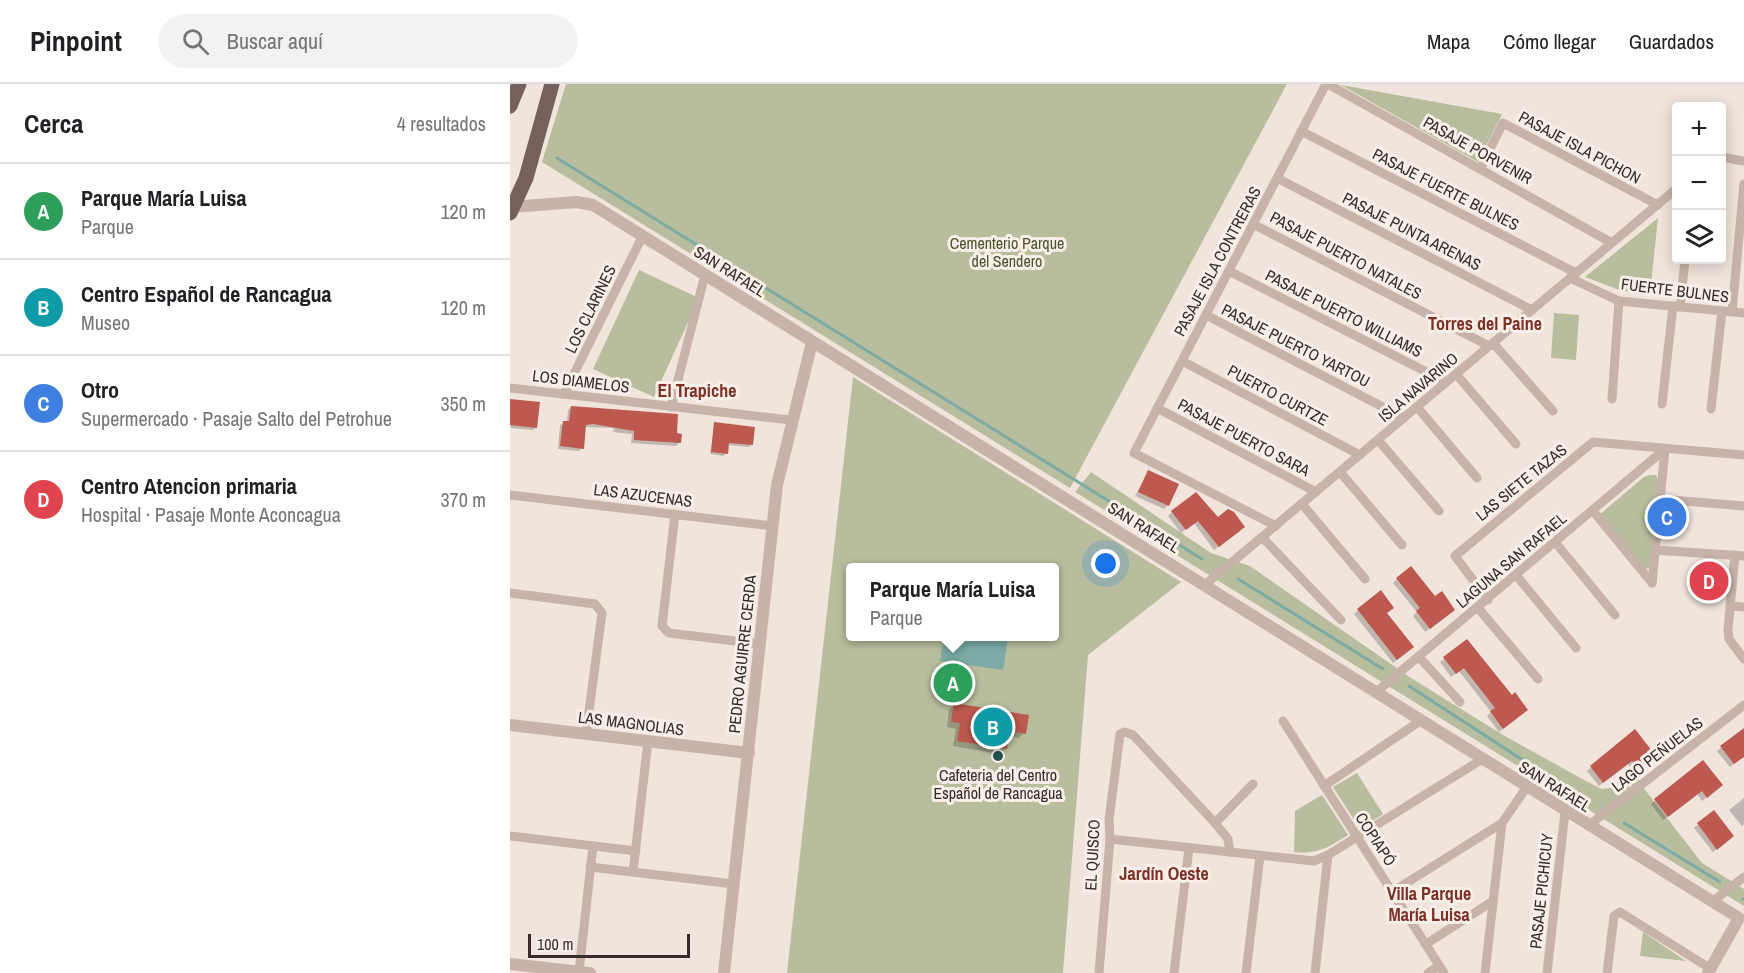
<!DOCTYPE html>
<html lang="es">
<meta charset="utf-8">
<style>
body{margin:0;font-family:"Archivo Narrow",sans-serif;background:#f2f2f2;color:#202124}
.controls{position:absolute;right:18px;top:18px;display:grid;overflow:hidden;border-radius:6px;box-shadow:0 3px 15px #0003}
.controls button{width:54px;height:54px;display:grid;place-items:center;padding:0;border:0;border-bottom:2px solid #e0e0e0;background:#fff;color:#202124;font:30px sans-serif}
.scale{position:absolute;left:18px;bottom:15px;width:162px;box-sizing:border-box;padding-left:6px;border:3px solid #352b29;border-top:0;font-size:16px;line-height:21px;white-space:nowrap;color:#352b29;-webkit-text-stroke:4px #f8efe9;paint-order:stroke}
.you{position:absolute;left:596px;top:480px;width:21px;height:21px;margin:-15px;border:4px solid #fff;border-radius:50%;background:#1a73e8;box-shadow:0 0 0 9px #1a73e833}
.badge{display:grid;place-items:center;width:39px;height:39px;border-radius:50%;background:#215450;color:#fff;font-size:20px;font-weight:700}
.pin{position:absolute;translate:-50% -50%;border:3px solid #fff;box-shadow:0 2px 6px #0006}
.popup{position:absolute;left:336px;top:479px;width:213px;height:78px;box-sizing:border-box;display:grid;place-content:center;border-radius:6px;background:#fff;filter:drop-shadow(0 2px 4px #0005);font-size:20px;white-space:nowrap;color:#757577}
.popup b{font-size:22px;color:#202124}
.popup::after{content:'';position:absolute;left:50%;top:100%;margin-left:-12px;border:12px solid transparent;border-top-color:#fff}
.list{margin:0;padding:0;list-style:none}
h2{display:flex;justify-content:space-between;align-items:center;height:78px;margin:0;padding:0 24px;font-size:26px}
h2 small{font-size:20px;font-weight:400;color:#757577}
.list li{display:grid;grid-template-columns:39px 1fr auto;gap:18px;align-items:center;box-sizing:border-box;height:96px;padding:0 24px;border-top:2px solid #e0e0e0}
.list b{display:block;font-size:22px;white-space:nowrap}
.list p{margin:0;font-size:20px;white-space:nowrap;color:#757577}
.list em{font-size:20px;font-style:normal;color:#757577}
.icon{flex:none;width:33px;height:33px;fill:none;stroke:currentColor;stroke-width:2;stroke-linecap:round;stroke-linejoin:round}
.map{position:relative;flex:none;width:1234px;height:889px;overflow:hidden}
header{display:flex;align-items:center;gap:36px;box-sizing:border-box;height:84px;padding:0 30px;background:#fff;border-bottom:2px solid #e0e0e0}
header strong{font-size:28px}
nav{display:flex;gap:33px;margin-inline-start:auto;font-size:21px}
.search{width:420px;height:54px;background:#f2f2f2;display:flex;align-items:center;gap:15px;box-sizing:border-box;padding:0 21px;border-radius:33px;color:#757577;font-size:22px}
main{display:flex}
aside{flex:1;background:#fff}
.map>svg:first-child{display:block}
</style>
<header>
<strong>Pinpoint</strong>
<div class="search"><svg class="icon" aria-label="search" viewBox="0 0 24 24"><circle cx="10" cy="10" r="6"/><path d="M15 15l6 6"/></svg>Buscar aquí</div>
<nav><a>Mapa</a><a>Cómo llegar</a><a>Guardados</a></nav>
</header>
<main>
<aside>
<h2>Cerca<small>4 resultados</small></h2>
<ul class="list">
<li><span class="badge" style="background:#2e9e5b">A</span><div><b>Parque María Luisa</b><p>Parque</p></div><em>120 m</em></li>
<li><span class="badge" style="background:#0f9aa8">B</span><div><b>Centro Español de Rancagua</b><p>Museo</p></div><em>120 m</em></li>
<li><span class="badge" style="background:#3f7fe0">C</span><div><b>Otro</b><p>Supermercado · Pasaje Salto del Petrohue</p></div><em>350 m</em></li>
<li><span class="badge" style="background:#e0444e">D</span><div><b>Centro Atencion primaria</b><p>Hospital · Pasaje Monte Aconcagua</p></div><em>370 m</em></li>
</ul>
</aside>
<div class="map">
<svg width="1234" height="889" viewBox="0 0 1234 889">
<rect width="100%" height="100%" fill="#f0e4dc"/>
<g fill="#b8be9d" fill-rule="evenodd">
<polygon points="56,0 777,0 560,404 32,78"/>
<polygon points="831,1 992,30 968,78"/>
<polygon points="1148,134 1140,210 1112,207 1075,193"/>
<polygon points="129,186 189,214 144,313 83,285"/>
<polygon points="1044,229 1069,231 1066,276 1041,274"/>
<path d="M 343,293 L 671,498 L 578,571 L 553,889 L 277,889 ZM 341,484 L 545,484 L 545,552 L 341,552 Z"/>
<polygon points="581,388 701,469 740,482 901,594 993,651 1076,697 1092,705 1100,704 1122,687 1129,690 1129,698 1192,779 1234,805 1234,822 565,408"/>
<polygon points="1140,391 1146,391 1148,396 1140,482 1137,485 1134,484 1089,431 1134,393"/>
<polygon points="847,689 873,730 850,745 823,703"/>
<path d="M 812,711 L 838,751 C 819,763 807,771 784,768 L 785,727 Z"/>
<polygon points="1133,848 1176,877 1130,872"/>
</g>
<polygon fill="#7daba7" points="434,553 498,553 493,586 430,577"/>
<g fill="#0003">
<polygon points="0,316 26,343 23,346 1,344"/>
<polygon points="61,323 165,351 170,358 166,362 121,359 122,350 103,348 104,344 74,343 72,364 69,367 48,365 50,341 57,338 58,326"/>
<polygon points="205,340 241,361 239,363 217,361 214,372 200,370"/>
<polygon points="638,388 658,421 654,425 625,412"/>
<polygon points="662,428 707,435 730,447 704,466 684,439 671,449 658,432"/>
<polygon points="887,495 940,529 915,548 903,532 907,528 883,499"/>
<polygon points="871,509 875,530 898,567 883,579 844,530"/>
<polygon points="957,557 1012,630 989,648 977,632 981,628 949,587 941,593 930,578"/>
<polygon points="445,620 514,649 509,654 497,652 495,665 490,670 443,662 446,645 437,643 439,626"/>
<polygon points="1234,645 1234,672 1220,683 1207,667"/>
<polygon points="1125,647 1141,675 1124,688 1118,680 1089,702 1077,687"/>
<polygon points="1193,678 1207,705 1192,717 1187,710 1153,736 1141,720"/>
<polygon points="1234,714 1234,740 1232,742 1219,726"/>
<polygon points="1203,728 1218,756 1203,768 1184,744"/>
</g>
<g fill="none" stroke-linecap="round" stroke-linejoin="round">
<g stroke="#7daba7" stroke-width="3">
<polyline points="47,74 692,475"/>
<polyline points="728,495 873,585"/>
<polyline points="899,602 1062,708"/>
<polyline points="1114,739 1210,798"/>
<polyline points="1233,815 1234,815"/>
</g>
</g>
<g fill="#bd594e">
<polygon points="0,315 30,318 27,344 0,341"/>
<polygon points="61,322 168,330 167,349 172,350 171,359 124,356 124,347 83,340 76,341 74,365 50,362 53,337 59,337"/>
<polygon points="204,338 245,343 243,361 219,359 218,370 201,368"/>
<polygon points="638,386 669,400 659,422 628,408"/>
<polygon points="686,408 708,433 718,425 724,428 735,443 709,463 688,437 676,446 661,427"/>
<polygon points="901,482 925,512 932,507 945,526 920,545 906,527 910,524 886,494"/>
<polygon points="871,506 884,524 877,529 904,563 887,576 847,525"/>
<polygon points="957,555 1002,611 1005,608 1018,626 993,645 980,627 985,624 954,584 946,590 933,573"/>
<polygon points="444,619 519,631 516,650 500,647 497,665 447,657 450,639 441,638"/>
<polygon points="1234,644 1234,673 1224,680 1210,662"/>
<polygon points="1125,645 1146,672 1129,685 1122,677 1093,699 1080,682"/>
<polygon points="1193,676 1213,701 1197,714 1192,707 1158,733 1144,715"/>
<polygon points="1204,726 1224,752 1207,766 1187,739"/>
</g>
<g fill="none" stroke-linecap="round" stroke-linejoin="round">
<g stroke="#c7b3a9" stroke-width="9">
<polyline points="818,0 1102,159"/>
<polyline points="791,47 1066,189"/>
<polyline points="1212,73 1234,77"/>
<polyline points="970,85 993,39 1148,121"/>
<polyline points="767,94 1022,226"/>
<polyline points="743,140 979,262"/>
<polyline points="719,187 936,298"/>
<polyline points="1060,194 1109,217 1234,229"/>
<polyline points="1170,223 1175,176"/>
<polyline points="1222,228 1234,100"/>
<polyline points="696,231 894,334"/>
<polyline points="983,259 1043,327"/>
<polyline points="672,277 850,371"/>
<polyline points="946,290 1006,360"/>
<polyline points="0,304 281,336"/>
<polyline points="54,310 132,153"/>
<polyline points="1102,315 1109,217"/>
<polyline points="1152,320 1163,222"/>
<polyline points="161,323 195,191"/>
<polyline points="907,323 967,394"/>
<polyline points="647,324 806,408"/>
<polyline points="1201,325 1212,227"/>
<polyline points="868,356 929,427"/>
<polyline points="830,388 892,461"/>
<polyline points="0,411 262,442"/>
<polyline points="1150,415 1234,422"/>
<polyline points="792,420 855,495"/>
<polyline points="1083,427 1142,499"/>
<polyline points="165,430 152,542 159,549 250,560"/>
<polyline points="766,442 624,369 816,0"/>
<polyline points="752,453 831,536"/>
<polyline points="1045,458 1105,531"/>
<polyline points="1145,466 1234,472"/>
<polyline points="1225,471 1218,546 1219,555 1234,575"/>
<polyline points="1006,491 1066,564"/>
<polyline points="1142,499 1155,365"/>
<polyline points="696,500 1166,105"/>
<polyline points="0,509 85,520 92,529 76,650"/>
<polyline points="978,516 945,472 1083,358 1234,371"/>
<polyline points="1220,522 1234,523"/>
<polyline points="968,524 1028,595"/>
<polyline points="909,573 950,618"/>
<polyline points="865,609 1155,365"/>
<polyline points="773,637 934,889"/>
<polyline points="814,702 910,637"/>
<polyline points="705,739 743,700"/>
<polyline points="1078,742 1234,621"/>
<polyline points="0,752 126,767"/>
<polyline points="600,755 804,777 818,771 971,676"/>
<polyline points="80,783 224,800"/>
<polyline points="123,788 138,657"/>
<polyline points="882,808 992,739 1016,704"/>
<polyline points="1202,818 1234,793"/>
<polyline points="916,860 983,817"/>
<polyline points="69,888 83,762"/>
<polyline points="589,889 600,755 599,736 610,650 615,648 623,651 705,739 718,755 720,768"/>
<polyline points="664,889 679,764"/>
<polyline points="736,889 750,772"/>
<polyline points="805,889 818,771"/>
<polyline points="918,889 929,882"/>
<polyline points="975,889 992,739"/>
<polyline points="1037,889 1055,728"/>
<polyline points="1097,889 1104,832 1110,828 1201,885"/>
</g>
<g stroke="#c7b3a9" stroke-width="12">
<polyline points="0,123 67,118 83,121 1229,834 1198,889"/>
<polyline points="0,641 239,669"/>
<polyline points="0,880 80,889"/>
<polyline points="214,889 267,401 302,258"/>
</g>
<g stroke="#76605b" stroke-width="15">
<polyline points="0,22 9,0"/>
<polyline points="0,129 16,94 42,0"/>
</g>
</g>
<circle fill="#215450" stroke="#f8efe9" stroke-width="2" cx="488" cy="672" r="6"/>
<g text-anchor="middle" dominant-baseline="central" stroke-width="6" stroke-linejoin="round" paint-order="stroke">
<g font-size="16" fill="#352b29" stroke="#f8efe9">
<text transform="translate(1070 63) rotate(28)">PASAJE ISLA PICHON</text>
<text transform="translate(968 66) rotate(29)">PASAJE PORVENIR</text>
<text transform="translate(936 105) rotate(27)">PASAJE FUERTE BULNES</text>
<text transform="translate(902 147) rotate(27)">PASAJE PUNTA ARENAS</text>
<text transform="translate(836 171) rotate(28)">PASAJE PUERTO NATALES</text>
<text transform="translate(707 177) rotate(-62)">PASAJE ISLA CONTRERAS</text>
<text transform="translate(220 187) rotate(32)">SAN RAFAEL</text>
<text transform="translate(1165 206) rotate(7)">FUERTE BULNES</text>
<text transform="translate(80 225) rotate(-64)">LOS CLARINES</text>
<text transform="translate(834 229) rotate(27)">PASAJE PUERTO WILLIAMS</text>
<text transform="translate(786 261) rotate(27)">PASAJE PUERTO YARTOU</text>
<text transform="translate(71 297) rotate(7)">LOS DIAMELOS</text>
<text transform="translate(908 303) rotate(-40)">ISLA NAVARINO</text>
<text transform="translate(768 311) rotate(28)">PUERTO CURTZE</text>
<text transform="translate(734 353) rotate(28)">PASAJE PUERTO SARA</text>
<text transform="translate(1011 398) rotate(-39)">LAS SIETE TAZAS</text>
<text transform="translate(133 411) rotate(7)">LAS AZUCENAS</text>
<text transform="translate(634 443) rotate(32)">SAN RAFAEL</text>
<text transform="translate(1001 476) rotate(-40)">LAGUNA SAN RAFAEL</text>
<text transform="translate(232 570) rotate(-84)">PEDRO AGUIRRE CERDA</text>
<text transform="translate(121 639) rotate(7)">LAS MAGNOLIAS</text>
<text transform="translate(1147 670) rotate(-38)">LAGO PEÑUELAS</text>
<text transform="translate(1045 702) rotate(32)">SAN RAFAEL</text>
<text transform="translate(866 755) rotate(57)">COPIAPÓ</text>
<text transform="translate(582 771) rotate(-87)">EL QUISCO</text>
<text transform="translate(1031 807) rotate(-84)">PASAJE PICHICUY</text>
</g>
<g font-size="16" fill="#4a522e" stroke="#f8efe9">
<text x="497" y="159">Cementerio Parque<tspan x="497" dy="18">del Sendero</tspan></text>
</g>
<g font-size="16" fill="#352b29" stroke="#f8efe9">
<text x="488" y="691">Cafeteria del Centro<tspan x="488" dy="18">Español de Rancagua</tspan></text>
</g>
<g font-size="18" font-weight="bold" fill="#7e3027" stroke="#f8efe9">
<text x="975" y="239">Torres del Paine</text>
<text x="187" y="306">El Trapiche</text>
<text x="654" y="789">Jardín Oeste</text>
<text x="919" y="809">Villa Parque<tspan x="919" dy="21">María Luisa</tspan></text>
</g>
</g>
</svg>
<div class="controls">
<button>+</button>
<button>−</button>
<button><svg class="icon" aria-label="layers" viewBox="0 0 24 24"><path d="M12 4l9 5-9 5-9-5zM3 14l9 5 9-5"/></svg></button>
</div>
<div class="scale">100 m</div>
<div class="you"></div>
<div class="pin badge" style="left:443px;top:599px;background:#2e9e5b">A</div>
<div class="popup"><b>Parque María Luisa</b>Parque</div>
<div class="pin badge" style="left:483px;top:643px;background:#0f9aa8">B</div>
<div class="pin badge" style="left:1157px;top:433px;background:#3f7fe0">C</div>
<div class="pin badge" style="left:1199px;top:497px;background:#e0444e">D</div>
</div>
</main>
